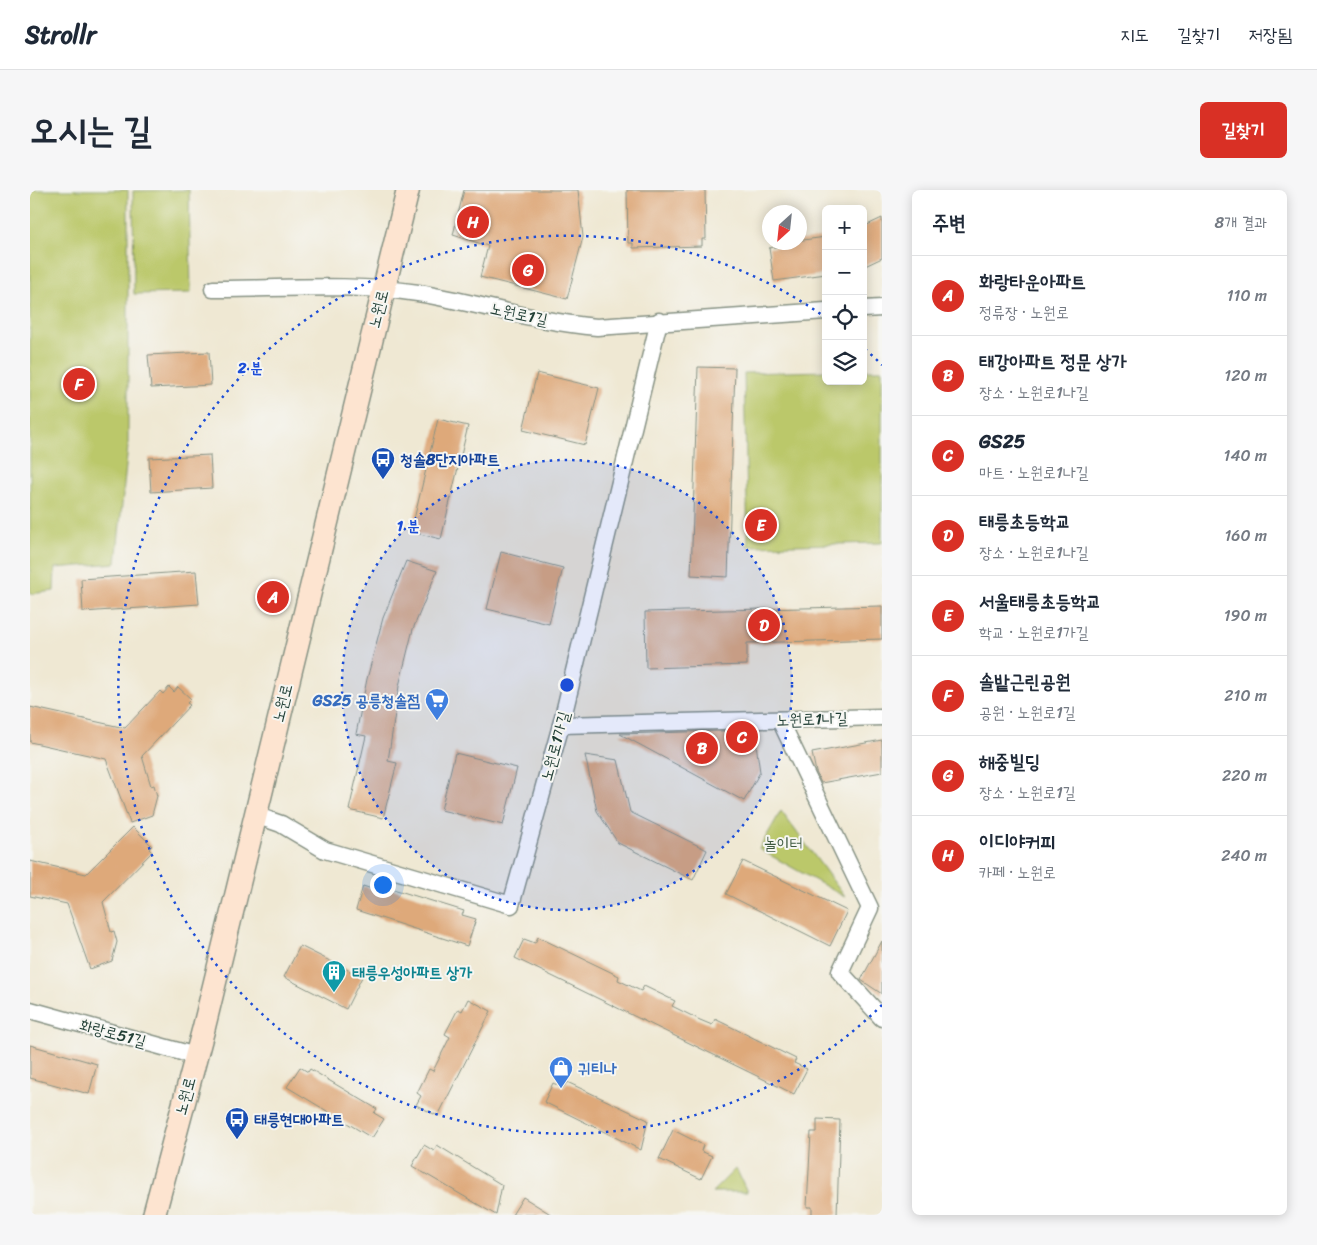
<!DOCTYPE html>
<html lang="ko">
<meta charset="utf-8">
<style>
body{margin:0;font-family:Sriracha,"Poor Story",sans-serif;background:#f6f6f7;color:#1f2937}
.controls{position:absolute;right:15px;top:15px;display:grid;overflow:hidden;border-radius:8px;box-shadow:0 2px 12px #0003}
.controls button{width:45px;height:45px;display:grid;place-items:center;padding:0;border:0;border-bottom:1px solid #e0e1e3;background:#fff;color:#1f2937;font:25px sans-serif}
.compass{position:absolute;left:732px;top:15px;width:45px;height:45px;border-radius:50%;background:#fff;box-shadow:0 2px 12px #0003;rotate:207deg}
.you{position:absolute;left:352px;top:694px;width:18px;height:18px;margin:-12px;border:4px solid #fff;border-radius:50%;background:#1a73e8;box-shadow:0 0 0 8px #1a73e833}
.badge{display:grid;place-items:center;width:32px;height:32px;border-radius:50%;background:#d93025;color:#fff;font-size:16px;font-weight:700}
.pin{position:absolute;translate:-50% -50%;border:2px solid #fff;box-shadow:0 1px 5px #0006}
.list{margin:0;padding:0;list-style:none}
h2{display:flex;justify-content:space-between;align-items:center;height:65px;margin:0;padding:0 20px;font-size:21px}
h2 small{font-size:16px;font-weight:400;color:#747a83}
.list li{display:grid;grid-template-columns:32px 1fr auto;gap:15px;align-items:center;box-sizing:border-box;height:80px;padding:0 20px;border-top:1px solid #e0e1e3}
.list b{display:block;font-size:19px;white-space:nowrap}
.list p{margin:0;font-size:16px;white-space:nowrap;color:#747a83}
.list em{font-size:16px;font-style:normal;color:#747a83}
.icon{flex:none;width:28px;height:28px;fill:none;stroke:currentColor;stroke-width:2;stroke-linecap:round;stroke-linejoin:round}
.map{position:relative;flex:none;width:852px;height:1025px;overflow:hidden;border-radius:8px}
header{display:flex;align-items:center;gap:30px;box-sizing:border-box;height:70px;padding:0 25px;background:#fff;border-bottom:1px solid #e0e1e3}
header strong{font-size:24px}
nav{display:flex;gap:28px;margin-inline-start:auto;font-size:18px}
.intro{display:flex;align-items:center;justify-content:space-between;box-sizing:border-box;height:120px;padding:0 30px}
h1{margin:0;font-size:35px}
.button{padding:12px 22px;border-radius:8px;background:#d93025;color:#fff;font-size:18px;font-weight:700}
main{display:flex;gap:30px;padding:0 30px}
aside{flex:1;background:#fff;border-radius:8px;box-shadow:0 2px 12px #0003}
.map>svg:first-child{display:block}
</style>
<header>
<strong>Strollr</strong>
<nav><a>지도</a><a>길찾기</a><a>저장됨</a></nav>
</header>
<div class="intro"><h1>오시는 길</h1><a class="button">길찾기</a></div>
<main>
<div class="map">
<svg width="852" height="1025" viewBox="0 0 852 1025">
<rect width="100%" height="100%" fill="#f6f6f2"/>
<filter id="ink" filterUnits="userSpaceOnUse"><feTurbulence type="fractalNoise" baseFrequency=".02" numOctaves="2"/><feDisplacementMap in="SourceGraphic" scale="10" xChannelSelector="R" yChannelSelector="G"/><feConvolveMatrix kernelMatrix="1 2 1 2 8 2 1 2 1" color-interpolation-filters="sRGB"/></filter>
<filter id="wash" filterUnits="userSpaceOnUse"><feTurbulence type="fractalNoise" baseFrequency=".0096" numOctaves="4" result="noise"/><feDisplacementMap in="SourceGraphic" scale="20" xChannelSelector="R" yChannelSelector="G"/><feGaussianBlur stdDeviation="1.12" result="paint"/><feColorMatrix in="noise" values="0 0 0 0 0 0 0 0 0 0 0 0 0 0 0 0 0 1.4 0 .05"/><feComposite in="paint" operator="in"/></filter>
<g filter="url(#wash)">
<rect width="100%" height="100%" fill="#efe8d3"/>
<g fill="#bbc86a" stroke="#6d824f">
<polygon points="0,0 98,0 98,256 86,373 25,378 24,401 0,404"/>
<polygon points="159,0 161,103 104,104 103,1"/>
<polygon points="833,180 852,180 852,353 718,356 714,183 796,181 796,191 833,191"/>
<polygon points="751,621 815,707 729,659"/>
<polygon points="706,978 717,1002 682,1002"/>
</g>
<g id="blocks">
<g fill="#dea97a">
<polygon points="434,0 548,0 553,47 537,109 450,87 458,56 423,45"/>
<polygon points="597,0 675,0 676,49 672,49 672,56 603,58 603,53 598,53"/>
<polygon points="852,28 852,68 833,77 833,37"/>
<polygon points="796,47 796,84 744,91 739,58 758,55 758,52"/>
<polygon points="179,162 181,195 121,198 118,165"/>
<polygon points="668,177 705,178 698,387 661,385"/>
<polygon points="507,183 569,198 555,255 493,240"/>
<polygon points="408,229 438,236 411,349 381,342"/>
<polygon points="180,265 182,298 121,302 119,268"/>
<polygon points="471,362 533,378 519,434 457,419"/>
<polygon points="376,371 407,381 383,439 369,496 358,571 367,573 353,628 319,620 336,546 326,544 337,489 353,428"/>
<polygon points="166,381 169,414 53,422 51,389"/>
<polygon points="852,416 852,449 717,453 717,475 616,478 615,422"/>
<polygon points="139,497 144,502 148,497 161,509 157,513 160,515 112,566 121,596 124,595 127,606 122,625 100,633 76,569 0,552 0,517 95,538 130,501 133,504"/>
<polygon points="724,540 730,582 714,611 590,544"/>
<polygon points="852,550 852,582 791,593 786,582 782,563"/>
<polygon points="425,563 487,578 473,635 411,620"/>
<polygon points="555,565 588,570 600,622 677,660 663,690 588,653 567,621"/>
<polygon points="103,637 122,656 119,659 122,662 73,712 81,742 84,741 87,752 82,771 60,779 37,714 0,706 0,671 56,684"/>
<polygon points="713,671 817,721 800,756 696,704"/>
<polygon points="347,694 434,721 432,725 446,729 437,756 326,720 333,696 345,700"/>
<polygon points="508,747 589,786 588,790 611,801 614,796 645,811 642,816 670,830 682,835 685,829 766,869 764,873 777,879 764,904 485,768 494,749 505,753"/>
<polygon points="852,751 852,804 831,790"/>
<polygon points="270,756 332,787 316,819 254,787"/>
<polygon points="438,809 461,821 408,926 386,915 391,906 387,903 399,879 403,881 420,847 415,844 428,819 432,821"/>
<polygon points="0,855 67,874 59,904 0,888"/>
<polygon points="270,877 278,882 280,879 347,919 344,923 354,929 342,948 257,897"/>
<polygon points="537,892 618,930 611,960 514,912 523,893 533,898"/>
<polygon points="787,929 810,930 807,1025 782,1025 782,1017 777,1017 781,942 787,942"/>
<polygon points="643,940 673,955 671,961 682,966 671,989 629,969"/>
<polygon points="394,955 404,961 407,955 472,995 466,1025 382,976"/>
<polygon points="493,1007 522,1025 482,1025"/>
</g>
</g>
</g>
<g filter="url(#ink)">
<use href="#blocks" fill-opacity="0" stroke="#879284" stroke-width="1"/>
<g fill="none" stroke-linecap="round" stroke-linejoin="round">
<g stroke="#879284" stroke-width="19">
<g id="street">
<path d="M 183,99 C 249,99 322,93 388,103 C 448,113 506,132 567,137 L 796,121"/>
<polyline points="833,119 852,118"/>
<polyline points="750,530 840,718 810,782 852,828"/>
<polyline points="531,535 852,527"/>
<polyline points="225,625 251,634 295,660 481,715 531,535 629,131"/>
<polyline points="0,820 166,866"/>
</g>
</g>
<g stroke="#879284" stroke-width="25">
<polyline id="secondary" points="124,1025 174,837 378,0"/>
</g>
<use href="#street" stroke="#fff" stroke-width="16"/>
<use href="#secondary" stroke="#fde4d0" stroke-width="22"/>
</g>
</g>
<circle cx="537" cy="495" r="225" fill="#1d4ed8" fill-opacity=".12"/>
<g fill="none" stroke="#1d4ed8" stroke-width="2.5" stroke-dasharray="2.5 5">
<circle cx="537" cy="495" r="225"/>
<path d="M852 815A449 449 0 1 1 795 127M835 159A449 449 0 0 1 852 175"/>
</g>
<defs>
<g id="bus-pin" transform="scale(1.25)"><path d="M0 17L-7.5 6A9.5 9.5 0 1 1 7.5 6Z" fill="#1a4fb4" stroke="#f6f6f2"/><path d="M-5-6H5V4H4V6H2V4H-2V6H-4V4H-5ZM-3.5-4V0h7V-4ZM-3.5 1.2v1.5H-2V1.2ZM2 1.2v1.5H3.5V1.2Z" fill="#fff"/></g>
<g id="supermarket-pin" transform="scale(1.25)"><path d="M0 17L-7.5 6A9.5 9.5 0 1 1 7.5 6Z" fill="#3f7fe0" stroke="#f6f6f2"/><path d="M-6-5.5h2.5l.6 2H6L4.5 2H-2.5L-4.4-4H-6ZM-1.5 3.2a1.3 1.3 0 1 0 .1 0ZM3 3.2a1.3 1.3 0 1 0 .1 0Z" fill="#fff"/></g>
<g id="building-pin" transform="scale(1.25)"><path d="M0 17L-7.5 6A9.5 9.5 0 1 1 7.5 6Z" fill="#0f9aa8" stroke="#f6f6f2"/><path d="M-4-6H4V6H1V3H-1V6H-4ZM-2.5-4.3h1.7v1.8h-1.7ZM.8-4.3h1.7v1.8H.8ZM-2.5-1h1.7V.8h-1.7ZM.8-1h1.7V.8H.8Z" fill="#fff"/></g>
<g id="shop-pin" transform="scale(1.25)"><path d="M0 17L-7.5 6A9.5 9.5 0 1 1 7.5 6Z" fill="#3f7fe0" stroke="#f6f6f2"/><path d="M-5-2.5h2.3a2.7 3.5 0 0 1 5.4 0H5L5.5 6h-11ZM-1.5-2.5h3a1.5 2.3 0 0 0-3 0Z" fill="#fff"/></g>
</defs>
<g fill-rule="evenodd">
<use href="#bus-pin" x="353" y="269"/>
<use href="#supermarket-pin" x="407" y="510"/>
<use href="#building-pin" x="304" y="782"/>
<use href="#shop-pin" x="531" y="878"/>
<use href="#bus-pin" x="207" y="929"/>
</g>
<g text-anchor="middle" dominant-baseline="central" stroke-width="4" stroke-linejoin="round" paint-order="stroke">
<g font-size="16" fill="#1f3d34" stroke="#f6f6f2">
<text transform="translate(348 119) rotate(-76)">노원로</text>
<text transform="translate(489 124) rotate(12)">노원로1길</text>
<text transform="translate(252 513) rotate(-76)">노원로</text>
<text transform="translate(782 529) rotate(-2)">노원로1나길</text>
<text transform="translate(525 556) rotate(-75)">노원로1가길</text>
<text transform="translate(83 843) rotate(15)">화랑로51길</text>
<text transform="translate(155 906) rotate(-75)">노원로</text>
</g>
<g font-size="16" font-weight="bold" fill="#164399" stroke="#f6f6f2" text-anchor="start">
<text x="370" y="269">청솔8단지아파트</text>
<text x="224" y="929">태릉현대아파트</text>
</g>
<g font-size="16" font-weight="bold" fill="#366cbe" stroke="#f6f6f2" text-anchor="end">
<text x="390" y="510">GS25 공릉청솔점</text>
<text x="548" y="878" text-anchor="start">귀티나</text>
</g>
<g font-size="16" fill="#3e593f" stroke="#f6f6f2">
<text x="753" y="653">놀이터</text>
</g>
<g font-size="16" font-weight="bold" fill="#0d838f" stroke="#f6f6f2" text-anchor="start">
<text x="322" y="782">태릉우성아파트 상가</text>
</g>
</g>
<circle cx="537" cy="495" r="8" fill="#1d4ed8" stroke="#f6f6f2" stroke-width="2.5"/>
<g font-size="15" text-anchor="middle" font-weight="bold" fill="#1d4ed8" stroke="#f6f6f2" stroke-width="4" stroke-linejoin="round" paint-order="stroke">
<text x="220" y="183">2 분</text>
<text x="378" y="341">1 분</text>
</g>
</svg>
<div class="controls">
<button>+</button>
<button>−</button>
<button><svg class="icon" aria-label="locate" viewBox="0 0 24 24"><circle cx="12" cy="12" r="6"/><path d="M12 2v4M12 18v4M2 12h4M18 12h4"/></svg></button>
<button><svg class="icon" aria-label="layers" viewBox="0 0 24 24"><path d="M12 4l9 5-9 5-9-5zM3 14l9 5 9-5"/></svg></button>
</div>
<svg class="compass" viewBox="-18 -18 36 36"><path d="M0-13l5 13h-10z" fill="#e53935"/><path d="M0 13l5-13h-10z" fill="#747a83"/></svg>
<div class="you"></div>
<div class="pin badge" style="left:243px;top:407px">A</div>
<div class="pin badge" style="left:672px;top:558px">B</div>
<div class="pin badge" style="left:712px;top:547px">C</div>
<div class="pin badge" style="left:734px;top:435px">D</div>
<div class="pin badge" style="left:731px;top:335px">E</div>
<div class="pin badge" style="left:49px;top:194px">F</div>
<div class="pin badge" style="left:498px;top:80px">G</div>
<div class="pin badge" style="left:443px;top:32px">H</div>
</div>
<aside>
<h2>주변<small>8개 결과</small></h2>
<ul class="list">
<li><span class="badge">A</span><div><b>화랑타운아파트</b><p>정류장 · 노원로</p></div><em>110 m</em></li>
<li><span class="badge">B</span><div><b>태강아파트 정문 상가</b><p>장소 · 노원로1나길</p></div><em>120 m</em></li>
<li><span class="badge">C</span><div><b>GS25</b><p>마트 · 노원로1나길</p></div><em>140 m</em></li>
<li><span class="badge">D</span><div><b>태릉초등학교</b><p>장소 · 노원로1나길</p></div><em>160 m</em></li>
<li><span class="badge">E</span><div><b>서울태릉초등학교</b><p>학교 · 노원로1가길</p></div><em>190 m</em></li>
<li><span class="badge">F</span><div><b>솔밭근린공원</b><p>공원 · 노원로1길</p></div><em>210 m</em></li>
<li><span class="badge">G</span><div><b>해중빌딩</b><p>장소 · 노원로1길</p></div><em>220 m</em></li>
<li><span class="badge">H</span><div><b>이디야커피</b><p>카페 · 노원로</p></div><em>240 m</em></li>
</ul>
</aside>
</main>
